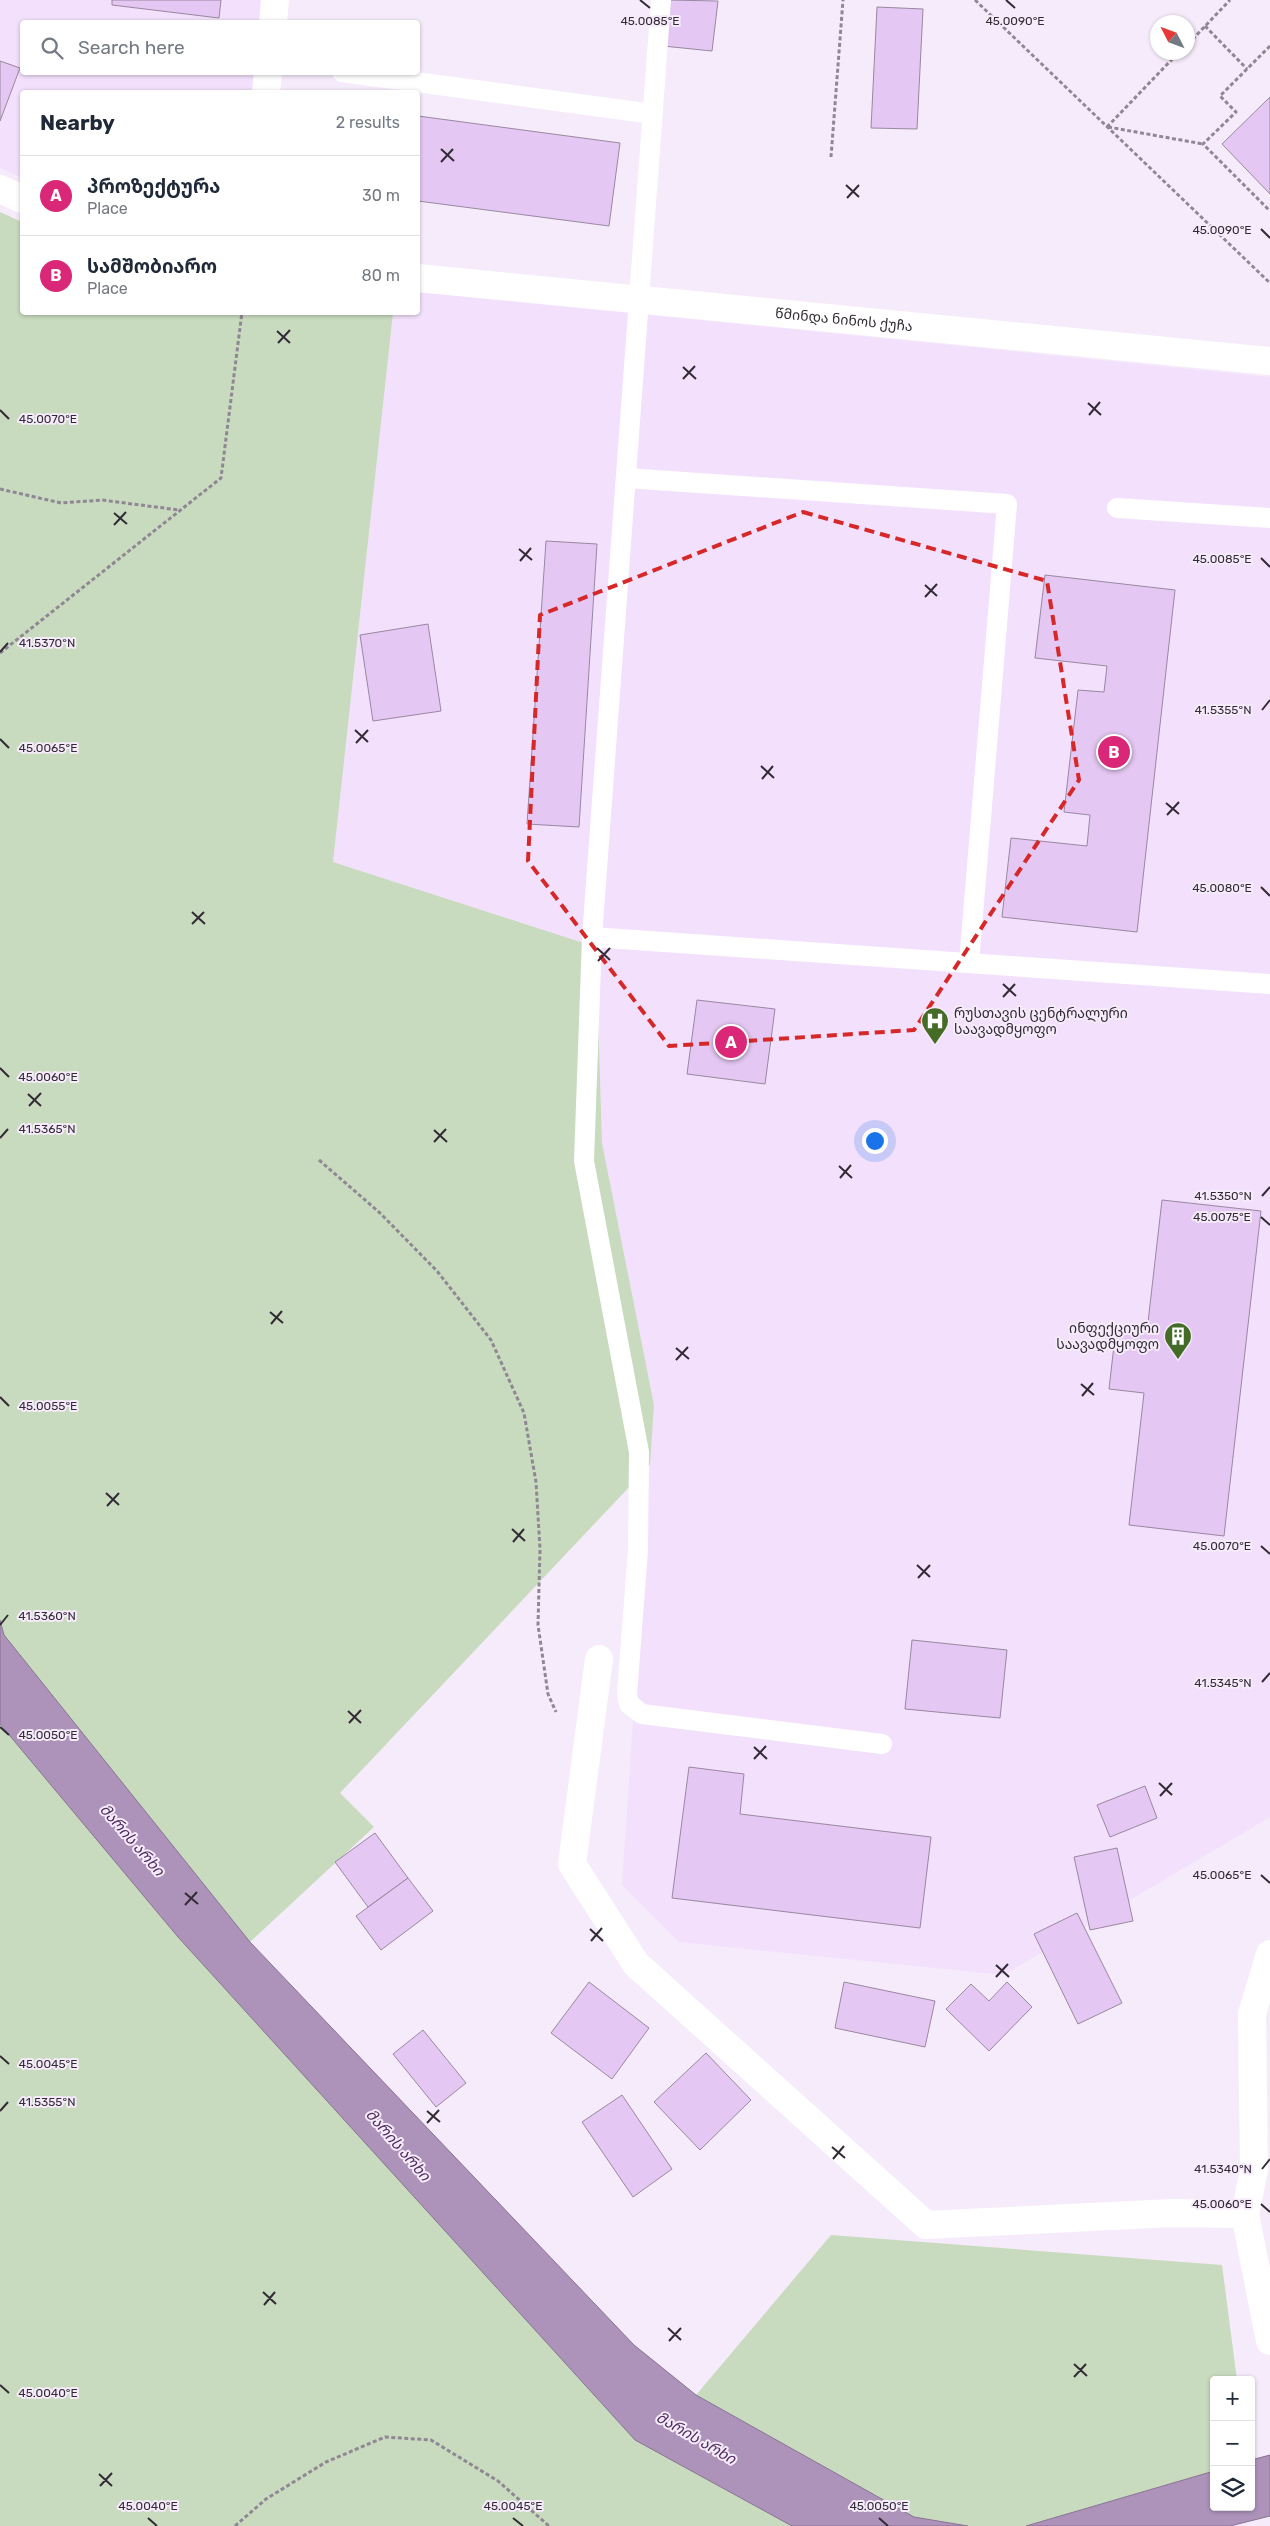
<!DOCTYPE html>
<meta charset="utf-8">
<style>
body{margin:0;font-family:Rubik,"Noto Sans Georgian",sans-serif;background:#f2f2f3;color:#1f2937}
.controls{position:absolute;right:15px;bottom:15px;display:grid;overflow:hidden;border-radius:5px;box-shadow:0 1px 4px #0004}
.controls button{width:45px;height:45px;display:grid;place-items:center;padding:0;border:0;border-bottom:1px solid #e0e1e3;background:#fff;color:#1f2937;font:25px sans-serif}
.compass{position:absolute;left:1150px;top:15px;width:45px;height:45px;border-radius:50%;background:#fff;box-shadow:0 1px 4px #0004;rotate:312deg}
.you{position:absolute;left:874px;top:1140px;width:18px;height:18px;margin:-12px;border:4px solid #fff;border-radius:50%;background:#1a73e8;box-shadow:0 0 0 8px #1a73e833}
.badge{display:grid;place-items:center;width:32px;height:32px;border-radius:50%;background:#db2777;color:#fff;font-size:16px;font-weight:700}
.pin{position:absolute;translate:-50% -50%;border:2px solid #fff;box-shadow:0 1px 5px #0006}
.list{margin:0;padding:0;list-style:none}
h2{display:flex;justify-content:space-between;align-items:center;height:65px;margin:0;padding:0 20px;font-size:21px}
h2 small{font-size:16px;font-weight:400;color:#747a83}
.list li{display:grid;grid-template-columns:32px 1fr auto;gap:15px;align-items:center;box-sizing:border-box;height:80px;padding:0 20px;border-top:1px solid #e0e1e3}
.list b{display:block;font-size:19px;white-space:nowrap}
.list p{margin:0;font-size:16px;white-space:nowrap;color:#747a83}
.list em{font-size:16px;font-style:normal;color:#747a83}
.icon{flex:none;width:28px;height:28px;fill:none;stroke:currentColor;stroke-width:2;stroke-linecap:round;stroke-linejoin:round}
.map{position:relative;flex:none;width:1270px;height:2526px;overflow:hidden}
.search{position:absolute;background:#fff;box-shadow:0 1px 4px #0004;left:20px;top:20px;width:400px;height:55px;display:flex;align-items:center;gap:12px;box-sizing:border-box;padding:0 18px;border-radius:5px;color:#747a83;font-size:19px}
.panel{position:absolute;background:#fff;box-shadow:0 1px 4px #0004;left:20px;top:90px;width:400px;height:225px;border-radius:5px}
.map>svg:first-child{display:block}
</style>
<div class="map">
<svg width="1270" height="2526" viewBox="0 0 1270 2526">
<rect width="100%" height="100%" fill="#f6ebfb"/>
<g fill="#f3e0fc">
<polygon points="0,0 267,0 264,22 22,22 22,72 258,73 256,92 22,92 22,178 0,168"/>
<polygon points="418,292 1270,377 1270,1817 1004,1975 679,1942 622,1885 654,1405 602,1143 596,947 333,862 393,313 418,312"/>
</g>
<g fill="#c8dbbe">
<polygon points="0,212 22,222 22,312 393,313 333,862 596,947 602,1143 654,1405 650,1465 340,1793 374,1827 250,1942 4,1635 0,1620"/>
<polygon points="0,1724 178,1937 635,2440 792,2526 0,2526"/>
<polygon points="831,2235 1222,2265 1237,2380 1214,2380 1214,2471 1026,2526 968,2526 914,2517 696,2395"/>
</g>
<g fill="#ad92ba" stroke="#887392">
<polygon points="0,1620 4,1635 250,1942 634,2345 696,2395 914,2517 968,2526 792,2526 635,2440 178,1937 0,1724"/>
<polygon points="1270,2455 1270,2516 1230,2526 1026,2526 1214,2471 1214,2507 1251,2507 1251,2460"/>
</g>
<g fill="#e4c7f2" stroke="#9988a1">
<polygon points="112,0 221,0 219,18 112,5"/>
<polygon points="668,0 718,1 712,51 663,46"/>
<polygon points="877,7 923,9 917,129 871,128"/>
<polygon points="0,61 20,68 0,121"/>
<polygon points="1270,97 1270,194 1222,144"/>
<polygon points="418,116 620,143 609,226 418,201"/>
<polygon points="546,541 597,544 579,827 527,824"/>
<polygon points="1045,575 1175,590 1137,932 1002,917 1011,838 1087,846 1090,815 1064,812 1078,690 1104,692 1107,666 1035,658"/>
<polygon points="428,624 441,711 373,721 360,635"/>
<polygon points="697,1000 775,1009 765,1084 687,1074"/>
<polygon points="1162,1200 1261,1211 1224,1536 1129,1525 1144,1393 1109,1389 1116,1328 1147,1331"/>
<polygon points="912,1640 1007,1650 1000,1718 905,1709"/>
<polygon points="689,1767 744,1774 740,1814 931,1837 920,1928 672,1898"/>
<polygon points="1145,1786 1157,1818 1110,1837 1097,1805"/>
<polygon points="375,1833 408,1878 368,1907 335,1862"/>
<polygon points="1117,1848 1133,1921 1090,1930 1074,1857"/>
<polygon points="408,1878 433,1911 381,1950 356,1916"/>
<polygon points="1077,1913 1122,2003 1078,2024 1034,1934"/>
<polygon points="589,1982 649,2028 612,2079 551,2033"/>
<polygon points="844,1982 935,2001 925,2047 835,2028"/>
<polygon points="1007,1982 1032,2007 989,2051 946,2009 971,1984 989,2001"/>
<polygon points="423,2030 466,2083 436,2107 393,2054"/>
<polygon points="706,2053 751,2100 700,2150 654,2102"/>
<polygon points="622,2095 672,2169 633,2197 582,2122"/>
</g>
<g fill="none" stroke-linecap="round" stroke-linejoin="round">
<g stroke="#908794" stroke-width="3" stroke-dasharray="4 2.5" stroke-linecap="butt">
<polyline points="975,0 1270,283"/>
<polyline points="1205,26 1247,69"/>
<polyline points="1188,44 1230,0"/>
<polyline points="1270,46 1220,96 1236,112 1203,144 1270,211"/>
<polyline points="1107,127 1179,52"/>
<polyline points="1108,127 1203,144"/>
<polyline points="831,157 843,0"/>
<polyline points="0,489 61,503 102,500 179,510"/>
<polyline points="0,653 221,478 242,312"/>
<polyline points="319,1160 380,1213 437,1271 491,1340 524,1413 536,1482 540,1549 538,1625 548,1694 556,1712"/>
<polyline points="235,2526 266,2499 326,2462 385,2437 431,2440 498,2481 549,2526"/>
</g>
<g stroke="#fff" stroke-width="20">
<polyline points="661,0 592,937 1270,984"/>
<polyline points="342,72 653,114"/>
<polyline points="626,478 1007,504 969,963"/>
<polyline points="1117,508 1270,518"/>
<polyline points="592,937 584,1161 639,1452 638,1550 627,1694 629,1704 642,1714 882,1744"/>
</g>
<g stroke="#fff" stroke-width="28">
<polyline points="273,22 275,0"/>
<polyline points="266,92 268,72"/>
<polyline points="0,189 22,199"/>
<path id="s1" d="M 418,278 L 1270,361"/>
<polyline points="599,1659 572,1864 636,1964 926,2225 1172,2213 1245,2214 1270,2341"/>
<polyline points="1245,2214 1254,2170 1252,2014 1270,1954"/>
</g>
</g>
<path fill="none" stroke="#d62828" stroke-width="4" stroke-dasharray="10 6" stroke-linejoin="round" d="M 803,512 L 1047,581 L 1079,780 L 914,1030 L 669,1046 L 528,861 L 540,615 Z"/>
<path fill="none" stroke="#322b35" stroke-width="2" d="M 640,0 L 650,8M 1006,0 L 1015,8M 441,149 L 454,161M 441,162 L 453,149M 846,185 L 859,197M 847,198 L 859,185M 1261,229 L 1270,238M 277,331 L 290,343M 278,343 L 290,330M 683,367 L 696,379M 683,379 L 695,366M 1088,403 L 1101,415M 0,410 L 9,419M 1089,415 L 1100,402M 114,513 L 127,524M 114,525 L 126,512M 519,549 L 532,560M 1261,558 L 1270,567M 520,561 L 531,548M 925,585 L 937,596M 925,597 L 937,584M 0,652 L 8,643M 1262,710 L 1270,700M 355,730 L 368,742M 0,739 L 9,748M 356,743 L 368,730M 761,766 L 774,778M 762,779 L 773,766M 1166,803 L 1179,814M 1167,815 L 1179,802M 1261,887 L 1270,896M 192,912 L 205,924M 192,924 L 204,912M 597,948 L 610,960M 598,961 L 610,948M 1003,984 L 1016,996M 1003,997 L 1015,984M 0,1068 L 9,1077M 28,1094 L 41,1106M 29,1106 L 41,1093M 434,1130 L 447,1142M 0,1138 L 8,1129M 434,1142 L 446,1129M 839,1166 L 852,1178M 840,1178 L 851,1165M 1262,1196 L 1270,1187M 1261,1217 L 1270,1225M 270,1312 L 283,1323M 271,1324 L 282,1311M 676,1348 L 689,1359M 676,1360 L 688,1347M 1081,1384 L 1094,1395M 1082,1396 L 1093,1383M 0,1397 L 9,1406M 106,1493 L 119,1505M 107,1506 L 119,1493M 512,1529 L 525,1541M 513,1542 L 524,1529M 1261,1546 L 1270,1554M 917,1565 L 930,1577M 918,1578 L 930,1565M 0,1625 L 8,1615M 1262,1682 L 1270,1673M 348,1711 L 361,1723M 349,1723 L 361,1710M 0,1727 L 9,1735M 754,1747 L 767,1759M 754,1759 L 766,1746M 1159,1783 L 1172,1795M 1160,1796 L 1172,1783M 1261,1875 L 1270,1883M 185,1893 L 198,1904M 185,1905 L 197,1892M 590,1929 L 603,1941M 591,1941 L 602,1928M 996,1965 L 1009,1977M 996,1977 L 1008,1964M 0,2056 L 9,2064M 0,2111 L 8,2102M 427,2111 L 440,2122M 427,2123 L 439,2110M 832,2147 L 845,2158M 833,2159 L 844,2146M 1262,2169 L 1270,2159M 1261,2204 L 1270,2212M 263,2292 L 276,2304M 264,2305 L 275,2292M 668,2328 L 681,2340M 669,2341 L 681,2328M 1074,2364 L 1087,2376M 1074,2377 L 1086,2364M 0,2385 L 9,2393M 99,2474 L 112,2486M 100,2486 L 112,2473M 148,2518 L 157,2526M 513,2518 L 523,2526M 879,2518 L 888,2526"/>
<defs>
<g id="hospital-pin" transform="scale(1.4375)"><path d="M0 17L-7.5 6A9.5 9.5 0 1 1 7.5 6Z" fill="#456c27" stroke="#f6ebfb"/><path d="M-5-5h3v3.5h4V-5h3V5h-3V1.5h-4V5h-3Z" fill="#fff"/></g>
<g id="building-pin" transform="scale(1.4375)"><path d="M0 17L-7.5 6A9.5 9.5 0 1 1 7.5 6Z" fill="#456c27" stroke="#f6ebfb"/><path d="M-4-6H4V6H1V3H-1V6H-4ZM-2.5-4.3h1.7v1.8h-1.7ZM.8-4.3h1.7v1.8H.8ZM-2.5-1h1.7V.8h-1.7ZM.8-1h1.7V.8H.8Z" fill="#fff"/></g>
</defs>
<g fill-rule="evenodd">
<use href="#hospital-pin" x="935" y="1021"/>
<use href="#building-pin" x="1178" y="1336"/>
</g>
<g text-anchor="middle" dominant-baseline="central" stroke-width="4" stroke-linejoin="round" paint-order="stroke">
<g font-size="14" fill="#322b35" stroke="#f6ebfb">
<text stroke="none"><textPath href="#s1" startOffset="428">წმინდა ნინოს ქუჩა</textPath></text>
</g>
<g font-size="14" fill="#322b35" stroke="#f6ebfb" text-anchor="start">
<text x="954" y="1013">რუსთავის ცენტრალური<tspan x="954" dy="16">საავადმყოფო</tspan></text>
<text x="1159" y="1328" text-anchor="end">ინფექციური<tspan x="1159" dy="16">საავადმყოფო</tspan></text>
</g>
<g font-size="15" font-style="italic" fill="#4e2a5e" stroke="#f6ebfb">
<text transform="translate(132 1840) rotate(49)">მარის არხი</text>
<text transform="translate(398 2145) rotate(49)">მარის არხი</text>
<text transform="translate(696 2438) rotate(30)">მარის არხი</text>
</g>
</g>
<g font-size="12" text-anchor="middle" fill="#322b35" stroke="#f6ebfb" stroke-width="4" stroke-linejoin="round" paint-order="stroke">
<text x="650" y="25">45.0085°E</text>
<text x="1015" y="25">45.0090°E</text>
<text x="1222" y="234">45.0090°E</text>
<text x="48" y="423">45.0070°E</text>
<text x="1222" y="563">45.0085°E</text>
<text x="47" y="647">41.5370°N</text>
<text x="1223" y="714">41.5355°N</text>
<text x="48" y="752">45.0065°E</text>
<text x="1222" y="892">45.0080°E</text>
<text x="48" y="1081">45.0060°E</text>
<text x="47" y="1133">41.5365°N</text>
<text x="1223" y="1200">41.5350°N</text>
<text x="1222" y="1221">45.0075°E</text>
<text x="48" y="1410">45.0055°E</text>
<text x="1222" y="1550">45.0070°E</text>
<text x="47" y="1620">41.5360°N</text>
<text x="1223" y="1687">41.5345°N</text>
<text x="48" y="1739">45.0050°E</text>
<text x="1222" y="1879">45.0065°E</text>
<text x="48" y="2068">45.0045°E</text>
<text x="47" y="2106">41.5355°N</text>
<text x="1223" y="2173">41.5340°N</text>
<text x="1222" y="2208">45.0060°E</text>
<text x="48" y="2397">45.0040°E</text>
<text x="148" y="2510">45.0040°E</text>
<text x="513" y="2510">45.0045°E</text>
<text x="879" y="2510">45.0050°E</text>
</g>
</svg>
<div class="controls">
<button>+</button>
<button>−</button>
<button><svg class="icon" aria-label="layers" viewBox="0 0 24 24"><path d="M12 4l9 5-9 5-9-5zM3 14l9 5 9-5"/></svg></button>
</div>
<svg class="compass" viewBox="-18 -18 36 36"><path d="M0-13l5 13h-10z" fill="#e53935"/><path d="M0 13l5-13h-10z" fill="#747a83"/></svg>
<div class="you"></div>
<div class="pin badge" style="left:731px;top:1042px">A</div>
<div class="pin badge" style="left:1114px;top:752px">B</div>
<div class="search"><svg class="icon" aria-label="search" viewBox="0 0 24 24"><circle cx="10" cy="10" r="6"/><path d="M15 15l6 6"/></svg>Search here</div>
<section class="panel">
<h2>Nearby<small>2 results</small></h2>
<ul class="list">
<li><span class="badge">A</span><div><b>პროზექტურა</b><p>Place</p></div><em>30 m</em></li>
<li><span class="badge">B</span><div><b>სამშობიარო</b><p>Place</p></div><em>80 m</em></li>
</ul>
</section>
</div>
